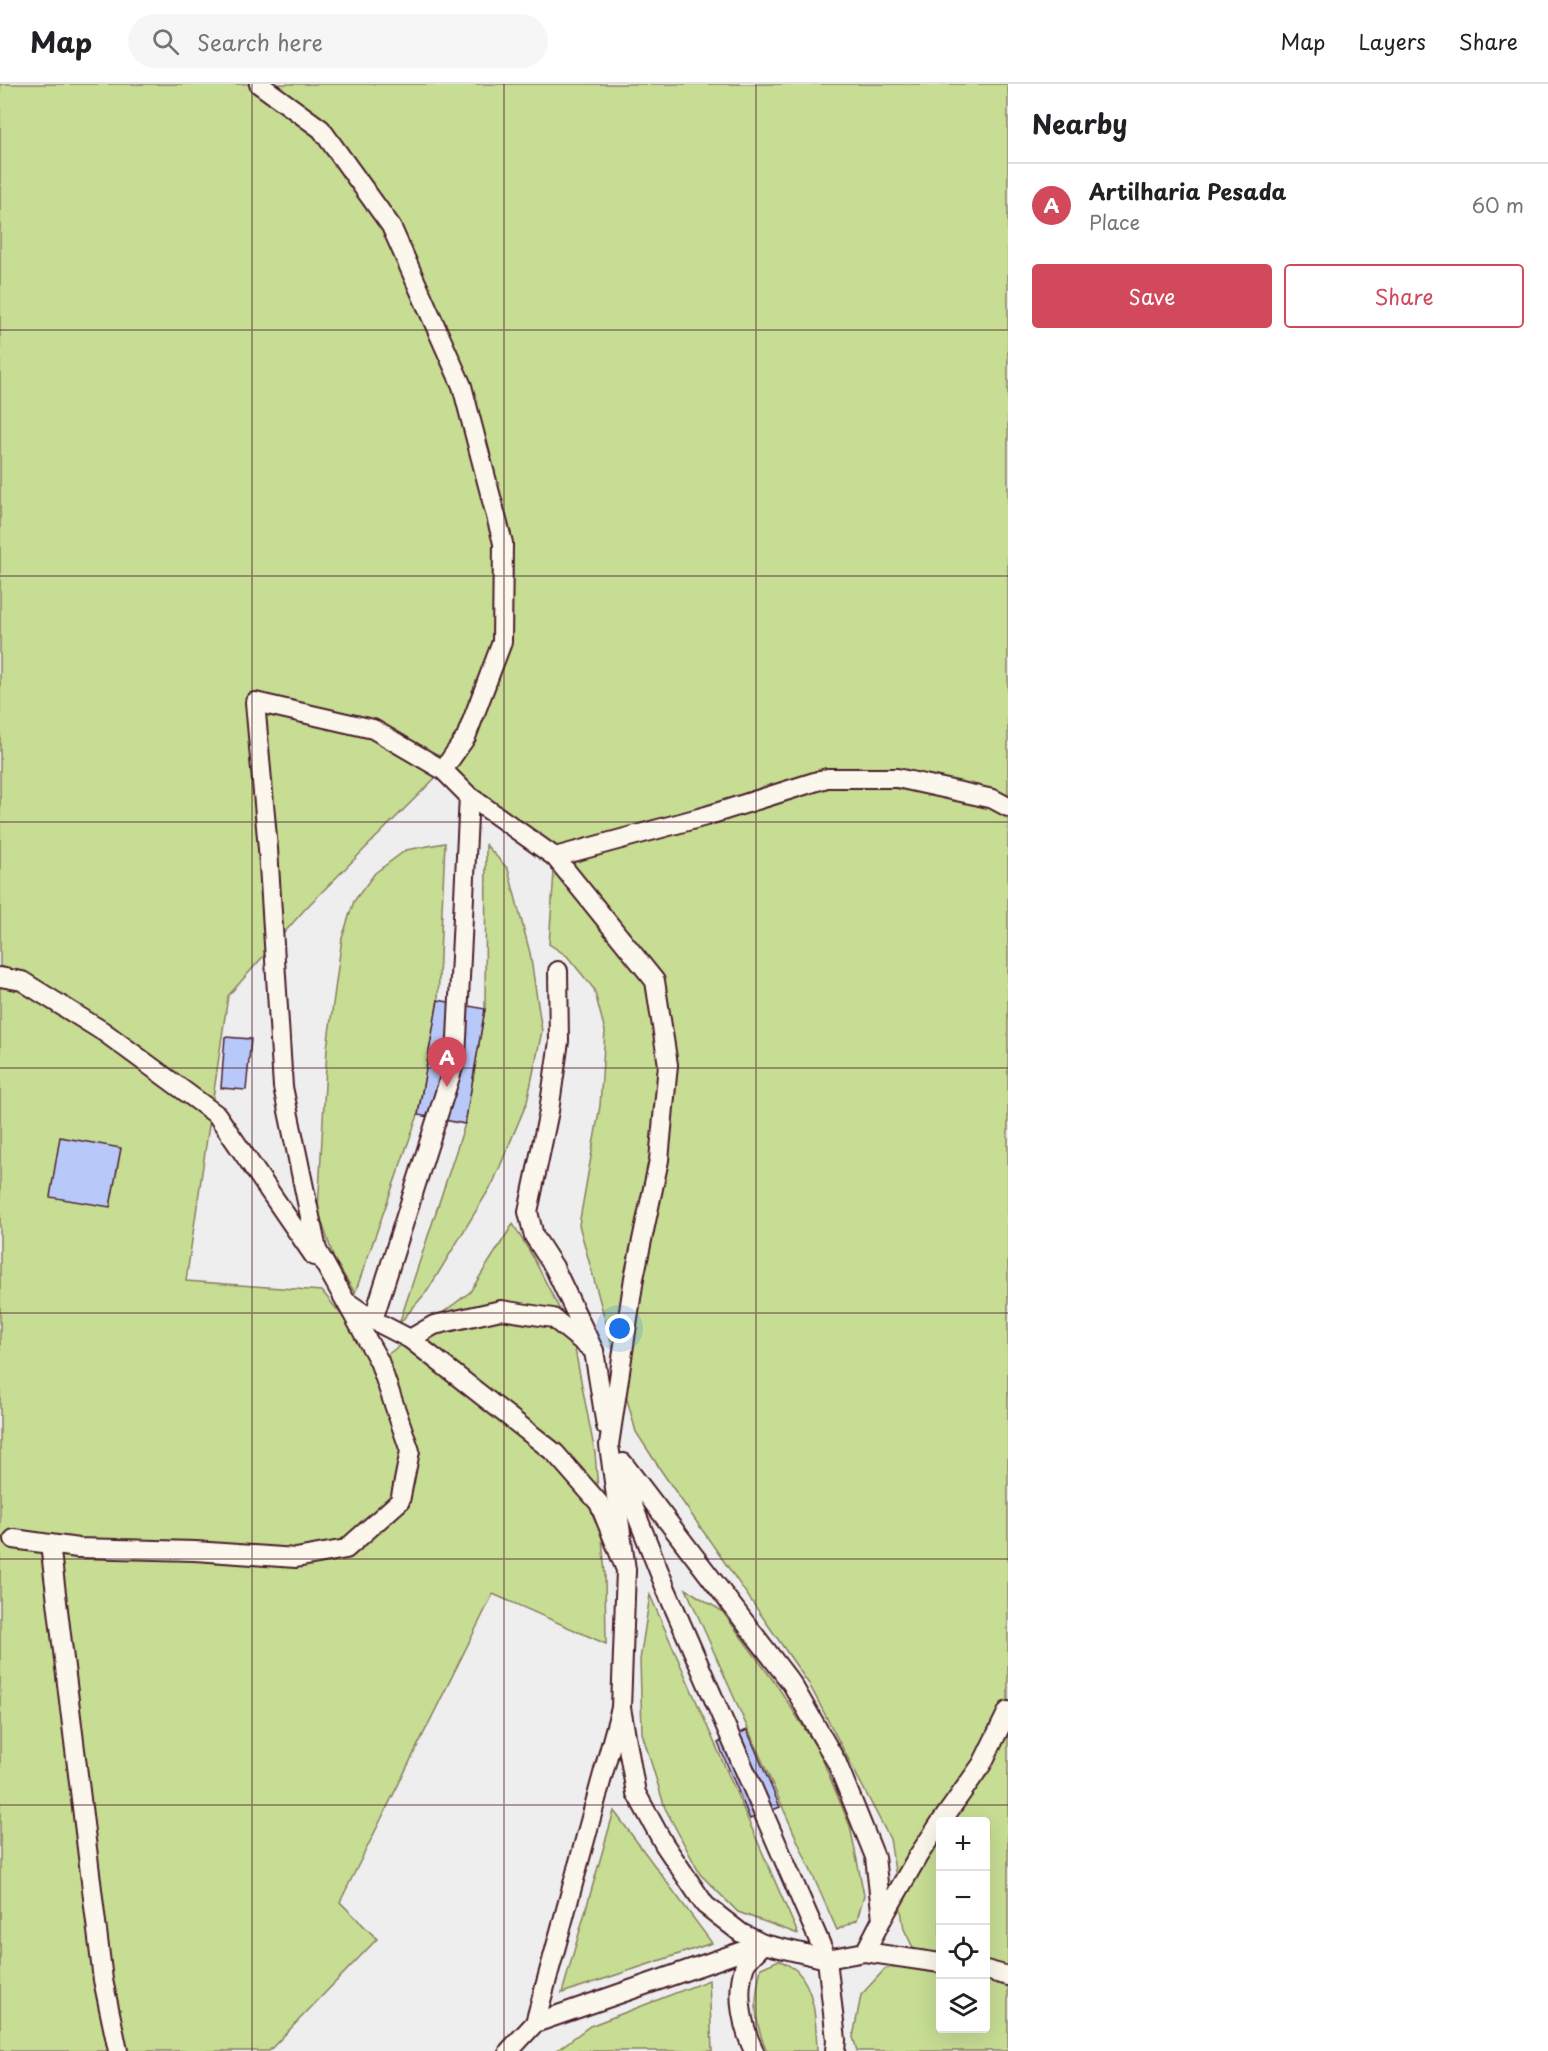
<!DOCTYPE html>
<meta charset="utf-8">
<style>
body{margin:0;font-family:"Playpen Sans",sans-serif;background:#f6f6f6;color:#202124}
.controls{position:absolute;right:18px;bottom:18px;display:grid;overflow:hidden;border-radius:6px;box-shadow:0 6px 24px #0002}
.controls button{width:54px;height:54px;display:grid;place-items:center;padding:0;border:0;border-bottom:2px solid #e0e0e0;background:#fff;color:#202124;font:30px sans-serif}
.you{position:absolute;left:620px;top:1245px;width:21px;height:21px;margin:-15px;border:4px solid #fff;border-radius:50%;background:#1a73e8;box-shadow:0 0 0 9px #1a73e833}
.badge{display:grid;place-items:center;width:39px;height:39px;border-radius:50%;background:#d1495b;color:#fff;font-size:20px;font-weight:700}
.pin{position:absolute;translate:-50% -50px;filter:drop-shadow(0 2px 3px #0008)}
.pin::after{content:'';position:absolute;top:32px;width:21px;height:18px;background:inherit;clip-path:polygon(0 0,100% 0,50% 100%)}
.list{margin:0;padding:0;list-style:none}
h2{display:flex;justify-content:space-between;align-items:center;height:78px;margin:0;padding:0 24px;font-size:26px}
h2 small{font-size:20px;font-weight:400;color:#757577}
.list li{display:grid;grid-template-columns:39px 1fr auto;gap:18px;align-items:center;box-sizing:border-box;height:84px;padding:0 24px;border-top:2px solid #e0e0e0}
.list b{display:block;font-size:22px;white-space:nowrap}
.list p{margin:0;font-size:20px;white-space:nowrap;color:#757577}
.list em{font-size:20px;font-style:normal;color:#757577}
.actions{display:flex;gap:12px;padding:18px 24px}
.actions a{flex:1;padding:14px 0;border:2px solid #d1495b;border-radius:6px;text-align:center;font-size:21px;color:#d1495b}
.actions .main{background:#d1495b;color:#fff}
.icon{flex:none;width:33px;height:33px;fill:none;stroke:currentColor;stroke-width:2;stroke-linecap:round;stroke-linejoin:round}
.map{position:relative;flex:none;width:1008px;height:1967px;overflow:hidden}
header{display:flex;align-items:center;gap:36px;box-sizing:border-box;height:84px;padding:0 30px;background:#fff;border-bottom:2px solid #e0e0e0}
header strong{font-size:28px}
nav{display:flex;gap:33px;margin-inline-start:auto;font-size:21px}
.search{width:420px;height:54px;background:#f6f6f6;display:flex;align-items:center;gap:15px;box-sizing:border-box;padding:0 21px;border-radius:33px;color:#757577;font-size:22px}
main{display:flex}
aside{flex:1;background:#fff}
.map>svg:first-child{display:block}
</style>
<header>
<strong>Map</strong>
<div class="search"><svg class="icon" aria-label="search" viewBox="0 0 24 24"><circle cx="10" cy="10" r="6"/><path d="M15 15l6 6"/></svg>Search here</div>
<nav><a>Map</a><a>Layers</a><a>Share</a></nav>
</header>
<main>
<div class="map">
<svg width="1008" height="1967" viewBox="0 0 1008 1967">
<rect width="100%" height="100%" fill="#eeeeef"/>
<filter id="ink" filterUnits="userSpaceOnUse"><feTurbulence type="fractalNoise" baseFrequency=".0167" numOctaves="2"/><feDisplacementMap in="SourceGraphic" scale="12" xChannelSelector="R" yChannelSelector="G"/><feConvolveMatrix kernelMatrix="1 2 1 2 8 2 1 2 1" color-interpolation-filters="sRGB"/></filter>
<g filter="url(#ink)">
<g fill="#c6dd93" stroke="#887e5f" stroke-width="1.5" fill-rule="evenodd">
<path d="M 0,0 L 1008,0 L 1008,1967 L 857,1967 L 853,1953 L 861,1911 L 885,1885 L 919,1876 L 904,1845 L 890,1755 L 809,1600 L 662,1388 L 636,1348 L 579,1141 L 600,1022 L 605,947 L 594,905 L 567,872 L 549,860 L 555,773 L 443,686 L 306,824 L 228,912 L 186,1197 L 322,1207 L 379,1277 L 470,1208 L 513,1140 L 533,1173 L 572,1250 L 595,1369 L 605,1490 L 606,1560 L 493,1510 L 340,1818 L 377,1855 L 269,1967 L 0,1967 ZM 940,1738 L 986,1738 L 986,1944 L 940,1944 Z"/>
<polygon points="445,759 438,916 418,1031 355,1209 334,1175 318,1126 327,964 342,854 354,817 375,789 406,766"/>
<polygon points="486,761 508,785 530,869 542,947 527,1018 493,1099 428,1206 399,1240 465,1040 485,925"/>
<polygon points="686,1505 722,1527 778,1603 819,1667 850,1742 864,1811 857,1836 837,1846"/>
<polygon points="650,1511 798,1850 738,1828 700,1790 665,1724 642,1649 640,1576"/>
<polygon points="614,1727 712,1859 562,1909"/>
<path d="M 779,1876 C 784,1879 791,1882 796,1886 C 816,1905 816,1941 817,1967 L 767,1967 C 753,1938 754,1914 761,1884 Z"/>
<polygon points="709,1896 712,1967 556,1967 590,1942"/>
</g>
<g fill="#b8c9f9" stroke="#4a1f2b" stroke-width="1.5">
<polygon points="438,916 485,925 465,1040 418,1031"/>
<polygon points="225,953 251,955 246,1006 221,1004"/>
<polygon points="60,1053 121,1064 110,1123 50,1113"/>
<polygon points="747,1646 780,1723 750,1735 718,1659"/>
</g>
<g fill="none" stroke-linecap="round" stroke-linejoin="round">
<g stroke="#4a1f2b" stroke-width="22">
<g id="service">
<polyline points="259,0 321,45 391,142 462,302 503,459 502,558 466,653 443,686"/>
<polyline points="555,773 706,732 827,694 897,694 993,715 1008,723"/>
<polyline points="0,893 22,897 104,948 217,1031 314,1172"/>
<polyline points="350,1220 373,1236 410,1255 555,1369 599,1419 626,1486 621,1624"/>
<polyline points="373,1236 456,974 469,712"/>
<polyline points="410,1255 434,1241 501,1226 553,1234 594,1267 554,1183 534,1152 528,1128 549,1027 559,957 558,887"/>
<polyline points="594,1267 606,1342"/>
<polyline points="623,1379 792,1600 837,1679 875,1773 882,1835 865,1868 940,1879"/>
<polyline points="620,1389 666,1505 827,1875 836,1956 835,1967"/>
<polyline points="14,1455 78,1464 195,1467 296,1474 346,1465 400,1417 410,1367 379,1277 317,1166 283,1003 268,765 255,618 373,645 443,686 469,712 555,773 655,897 668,981 659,1076 634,1194 609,1361 626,1486"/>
<polyline points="50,1460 103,1896 118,1967"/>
<polyline points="941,1738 982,1680 1008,1627"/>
<polyline points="882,1835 918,1772 940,1739"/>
<polyline points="986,1886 1008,1892"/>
<polyline points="535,1939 763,1860"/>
<polyline points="509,1967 535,1939 621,1624 636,1709 664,1760 705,1821 741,1849 763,1860 827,1875 865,1868"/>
<path d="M 754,1967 C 742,1943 736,1910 744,1884 C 746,1876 756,1868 762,1862"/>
</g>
</g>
<use href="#service" stroke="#fbf7ec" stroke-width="18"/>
</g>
</g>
<path fill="none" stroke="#4a1f2b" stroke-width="1.5" stroke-opacity="0.55" d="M 252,0 L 252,1967M 504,0 L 504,1967M 756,0 L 756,1967M 0,246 L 1008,246M 0,492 L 1008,492M 0,738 L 1008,738M 0,984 L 1008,984M 0,1229 L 1008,1229M 0,1475 L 1008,1475M 0,1721 L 1008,1721"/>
</svg>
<div class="controls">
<button>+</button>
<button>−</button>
<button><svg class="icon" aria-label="locate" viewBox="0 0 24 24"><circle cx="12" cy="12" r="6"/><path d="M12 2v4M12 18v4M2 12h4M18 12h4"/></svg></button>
<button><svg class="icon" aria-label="layers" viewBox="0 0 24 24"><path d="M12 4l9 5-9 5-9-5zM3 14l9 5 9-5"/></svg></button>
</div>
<div class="you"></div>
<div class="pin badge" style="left:447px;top:1003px">A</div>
</div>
<aside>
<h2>Nearby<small></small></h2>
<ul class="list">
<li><span class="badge">A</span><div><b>Artilharia Pesada</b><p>Place</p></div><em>60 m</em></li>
</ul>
<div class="actions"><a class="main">Save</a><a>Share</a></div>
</aside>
</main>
